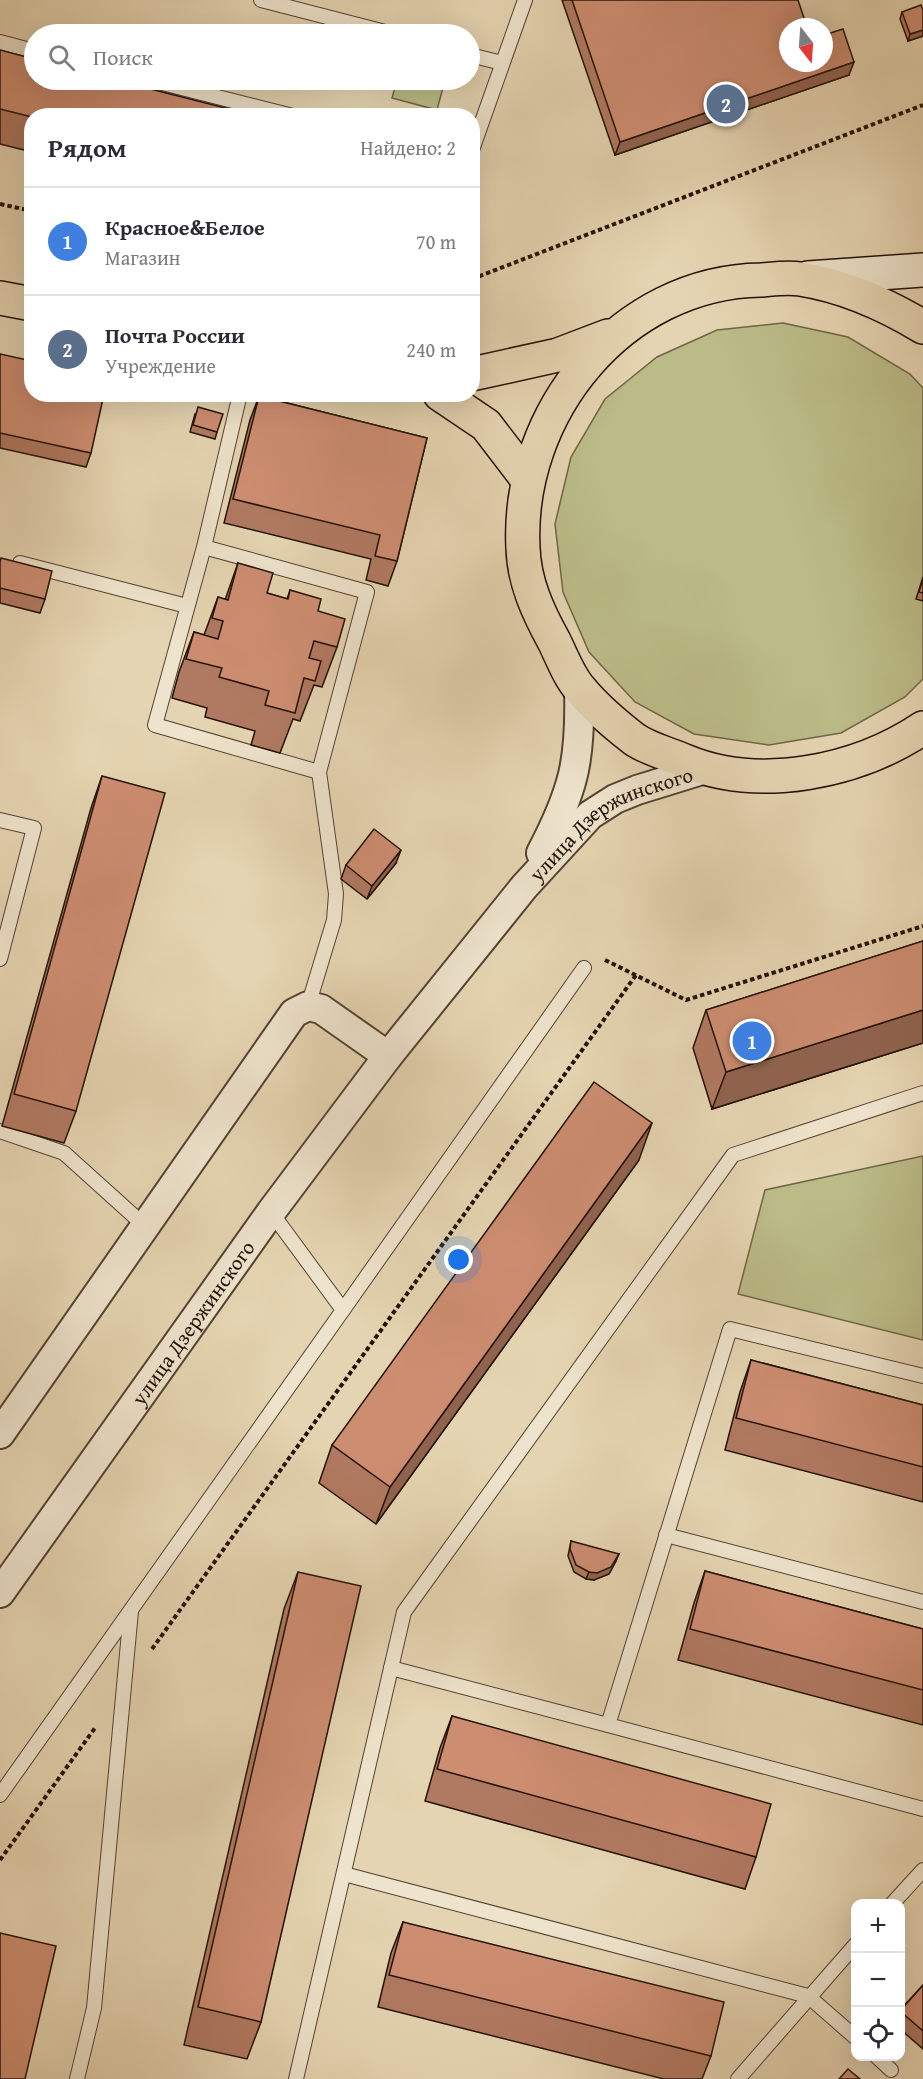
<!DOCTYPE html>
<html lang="ru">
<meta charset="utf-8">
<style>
body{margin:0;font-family:"Gentium Book Plus",serif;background:#f2f2f3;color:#2b2b33}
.controls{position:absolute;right:18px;bottom:18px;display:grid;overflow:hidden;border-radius:12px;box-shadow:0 6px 24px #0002}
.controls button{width:54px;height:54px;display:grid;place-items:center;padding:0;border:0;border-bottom:2px solid #e1e1e2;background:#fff;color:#2b2b33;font:30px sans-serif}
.compass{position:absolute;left:779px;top:18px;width:54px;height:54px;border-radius:50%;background:#fff;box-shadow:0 6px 24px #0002;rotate:163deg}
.you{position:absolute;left:459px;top:1260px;width:21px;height:21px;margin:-15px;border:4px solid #fff;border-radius:50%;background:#1a73e8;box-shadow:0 0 0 9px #1a73e833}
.badge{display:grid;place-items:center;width:39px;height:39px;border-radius:50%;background:#8f2418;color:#fff;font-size:20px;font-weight:700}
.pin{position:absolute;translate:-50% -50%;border:3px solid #fff;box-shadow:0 2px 6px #0006}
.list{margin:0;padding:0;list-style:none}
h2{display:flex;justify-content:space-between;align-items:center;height:78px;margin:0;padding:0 24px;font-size:26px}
h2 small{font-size:20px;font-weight:400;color:#7c7c81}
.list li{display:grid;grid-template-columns:39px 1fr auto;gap:18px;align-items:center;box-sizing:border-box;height:108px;padding:0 24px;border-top:2px solid #e1e1e2}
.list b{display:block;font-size:22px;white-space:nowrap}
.list p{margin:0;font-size:20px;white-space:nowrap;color:#7c7c81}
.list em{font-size:20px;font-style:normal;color:#7c7c81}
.icon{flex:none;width:33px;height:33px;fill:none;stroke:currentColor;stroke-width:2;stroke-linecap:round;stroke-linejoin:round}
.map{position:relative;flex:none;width:923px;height:2079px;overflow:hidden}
.search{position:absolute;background:#fff;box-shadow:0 6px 24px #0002;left:24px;top:24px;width:456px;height:66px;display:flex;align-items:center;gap:15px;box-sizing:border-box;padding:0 21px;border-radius:33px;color:#7c7c81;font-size:22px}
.panel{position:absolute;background:#fff;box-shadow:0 6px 24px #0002;left:24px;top:108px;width:456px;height:294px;border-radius:24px}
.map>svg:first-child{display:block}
</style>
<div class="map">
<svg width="923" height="2079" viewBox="0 0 923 2079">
<rect width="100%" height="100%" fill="#e5d4b1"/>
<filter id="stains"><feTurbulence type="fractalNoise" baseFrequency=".00333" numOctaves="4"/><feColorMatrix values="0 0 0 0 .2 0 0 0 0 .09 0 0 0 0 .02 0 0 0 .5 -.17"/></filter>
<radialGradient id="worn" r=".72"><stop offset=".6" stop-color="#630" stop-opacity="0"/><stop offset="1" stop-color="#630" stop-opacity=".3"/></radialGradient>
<g fill="#bbbb87" stroke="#6f6648" stroke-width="1.5">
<polygon points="397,80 445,80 437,110 392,98"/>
<polygon points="783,323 848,337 910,374 923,388 923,679 905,697 841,733 769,745 694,734 635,702 589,652 563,592 555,524 571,457 605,399 657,357 717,330"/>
<polygon points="923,1156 923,1340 738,1294 765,1190"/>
</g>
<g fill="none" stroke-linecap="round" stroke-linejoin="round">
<g stroke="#544232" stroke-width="16">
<g id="service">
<polyline points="261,0 393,34"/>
<polyline points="0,42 34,51"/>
<polyline points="470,55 502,63"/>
<polyline points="150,80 293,116"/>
<polyline points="472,150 525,0"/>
<polyline points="204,547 367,592 319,772 155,725 204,547 240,394"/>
<polyline points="20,563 187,606"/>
<polyline points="0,820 34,828 0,959"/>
<polyline points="308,1006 334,920 336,894 319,772"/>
<polyline points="0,1131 64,1153 145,1226"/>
<polyline points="343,1310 584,968"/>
<polyline points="923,1376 730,1329 608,1725 923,1809"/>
<polyline points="666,1535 923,1602"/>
<polyline points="391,1668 608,1725"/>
<polyline points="0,1795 343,1310 271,1212"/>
<polyline points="344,1874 808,1996 856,2038"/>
<polyline points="892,1904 923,1870"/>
<polyline points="876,2056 891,2070"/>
<polyline points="77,2079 94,2008 131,1611"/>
<polyline points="296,2079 404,1612 733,1155 923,1093"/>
<polyline points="738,2079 856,1944"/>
</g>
</g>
<g stroke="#544232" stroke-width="32">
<g id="minor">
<path d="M 541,853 C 574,790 581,760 579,689"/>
<polyline points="0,1434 294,1013 308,1006 321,1009 388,1056"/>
<path id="s1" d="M 0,1593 L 271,1212 L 388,1056 L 524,887 L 590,815 L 615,799 L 637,790 L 705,769"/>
</g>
</g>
<g stroke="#231208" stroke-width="36">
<polyline id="secondary" points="808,278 923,270"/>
</g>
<g stroke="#231208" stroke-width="36">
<g id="primary">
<polyline points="0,298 32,304"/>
<path d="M 923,327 C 885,304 845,286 800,279 C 788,277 774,279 761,280 C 622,282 516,412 523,548 C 524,582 538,612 554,641 C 562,657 569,677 581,690 C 595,707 616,725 634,739 C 648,749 669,754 685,761 C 760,792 857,772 923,728"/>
<polyline points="472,374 558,355 608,336"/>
<polyline points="440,394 486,425 528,480"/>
</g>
</g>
<g stroke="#231208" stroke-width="4" stroke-dasharray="4.5 3" stroke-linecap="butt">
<polyline points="0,204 32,211"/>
<polyline points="472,279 923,105"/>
<polyline points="605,960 686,1000 923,926"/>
<polyline points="152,1649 636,975"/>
<polyline points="0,1860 95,1728"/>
</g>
<use href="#service" stroke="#eee3cc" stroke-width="14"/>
<use href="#minor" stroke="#eee3cc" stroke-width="28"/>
<use href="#secondary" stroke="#eee3cc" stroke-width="33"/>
<use href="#primary" stroke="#e5d4b1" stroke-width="33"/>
</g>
<g fill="#b07961" stroke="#231208" stroke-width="1.5">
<polygon points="562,0 798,0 788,27 849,75 615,155"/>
<polygon points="923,10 923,36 908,41 900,19 902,12"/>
<polygon points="0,50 32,116 32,152 0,144"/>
<polygon points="0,354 91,453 86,467 0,448"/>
<polygon points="259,396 427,438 397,561 388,586 366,580 371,559 224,523 250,420"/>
<polygon points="195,414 217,432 215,439 190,432"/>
<polygon points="0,561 45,599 40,613 0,603"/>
<polygon points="238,563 267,593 287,599 290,590 318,611 337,647 322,687 314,685 300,721 293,719 280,753 251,745 255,731 205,717 207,708 172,698 179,672 194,632 204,635 218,597 225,600"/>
<polygon points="923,577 923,601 916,599"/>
<polygon points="102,776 76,1111 64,1143 2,1126 91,808"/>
<polygon points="396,863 367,899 341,879 346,865"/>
<polygon points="923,941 923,1043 712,1109 693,1048 706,1010"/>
<polygon points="639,1160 376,1524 319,1483 332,1445"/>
<polygon points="751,1360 923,1405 923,1502 725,1450 740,1392"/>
<polygon points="571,1541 616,1561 609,1574 594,1580 586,1579 574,1572 568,1556"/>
<polygon points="705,1571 923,1629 923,1725 678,1660 694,1603"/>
<polygon points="298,1572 261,2022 247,2059 184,2045 284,1609"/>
<polygon points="452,1716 756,1857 745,1889 425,1801 440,1748"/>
<polygon points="403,1922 711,2056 702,2079 664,2079 378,2007 391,1953"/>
<polygon points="923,1985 923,2049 900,2029 900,2010"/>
</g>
<g fill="#90634f" stroke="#231208" stroke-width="1.5">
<polygon points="923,30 923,36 908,41 910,34"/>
<polygon points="854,62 849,75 615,155 620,142"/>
<polygon points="401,850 396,863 367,899 372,886"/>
<polygon points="923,1010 923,1043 712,1109 726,1072"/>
<polygon points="652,1123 639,1160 376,1524 390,1487"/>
<polygon points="619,1554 616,1561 609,1574 594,1580 586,1579 589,1572"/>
</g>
<g fill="#cd8d71" stroke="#231208" stroke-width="1.5">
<polygon points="572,0 798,0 807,27 788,27 788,63 824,63 824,35 843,29 854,62 620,142"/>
<polygon points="921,5 923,10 923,30 910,34 902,12"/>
<polygon points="0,50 34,59 34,80 115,80 257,116 32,116 32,117 0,109"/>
<polygon points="0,354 32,361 32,394 104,394 91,453 0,433"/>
<polygon points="259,396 427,438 397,561 375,556 380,535 233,499"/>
<polygon points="198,407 223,414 217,432 193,425"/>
<polygon points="1,558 52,571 45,599 0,588 0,562"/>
<polygon points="238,563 273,573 267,593 288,599 290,590 321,599 318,611 345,619 337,647 314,641 309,658 321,661 315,681 304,678 295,713 265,705 269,691 219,677 222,668 186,659 194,632 218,639 223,621 212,618 218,597 228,600"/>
<polygon points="923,579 923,593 919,592"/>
<polygon points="102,776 165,793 76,1111 14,1094"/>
<polygon points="374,829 401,850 372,886 346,865"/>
<polygon points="923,941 923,1010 726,1072 706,1010"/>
<polygon points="594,1082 652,1123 390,1487 332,1445"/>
<polygon points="751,1360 923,1405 923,1467 736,1418"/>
<polygon points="571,1541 619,1554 611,1567 597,1573 589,1572 576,1565 570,1549"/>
<polygon points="705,1571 923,1629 923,1690 690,1629"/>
<polygon points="298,1572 361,1586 261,2022 198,2007"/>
<polygon points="452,1716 771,1804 756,1857 437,1769"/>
<polygon points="403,1922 724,2002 711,2056 389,1975"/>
<polygon points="0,1933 56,1946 25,2079 0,2079"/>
<polygon points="923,1985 923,2031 900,2011"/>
<polygon points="848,2069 860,2079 839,2079"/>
</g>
<g text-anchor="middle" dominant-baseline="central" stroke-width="4.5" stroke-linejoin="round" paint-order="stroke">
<g font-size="21" fill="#231208" stroke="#eee3cc">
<text stroke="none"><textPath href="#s1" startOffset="990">улица Дзержинского</textPath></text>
<text stroke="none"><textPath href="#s1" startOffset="332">улица Дзержинского</textPath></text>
</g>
</g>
<rect width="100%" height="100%" filter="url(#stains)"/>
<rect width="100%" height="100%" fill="url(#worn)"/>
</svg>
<div class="controls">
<button>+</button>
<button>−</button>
<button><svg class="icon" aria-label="locate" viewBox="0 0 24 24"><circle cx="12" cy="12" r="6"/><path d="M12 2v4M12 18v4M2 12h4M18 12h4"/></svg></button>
</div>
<svg class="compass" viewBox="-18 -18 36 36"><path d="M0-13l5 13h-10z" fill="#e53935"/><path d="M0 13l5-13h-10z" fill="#7c7c81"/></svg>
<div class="you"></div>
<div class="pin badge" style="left:752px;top:1041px;background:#3f7fe0">1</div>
<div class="pin badge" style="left:726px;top:104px;background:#5c6f8a">2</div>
<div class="search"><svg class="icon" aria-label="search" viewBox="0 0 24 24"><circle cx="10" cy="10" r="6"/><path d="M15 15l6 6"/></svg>Поиск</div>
<section class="panel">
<h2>Рядом<small>Найдено: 2</small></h2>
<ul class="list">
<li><span class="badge" style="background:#3f7fe0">1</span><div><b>Красное&amp;Белое</b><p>Магазин</p></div><em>70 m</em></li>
<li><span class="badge" style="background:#5c6f8a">2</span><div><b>Почта России</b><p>Учреждение</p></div><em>240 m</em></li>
</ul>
</section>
</div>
